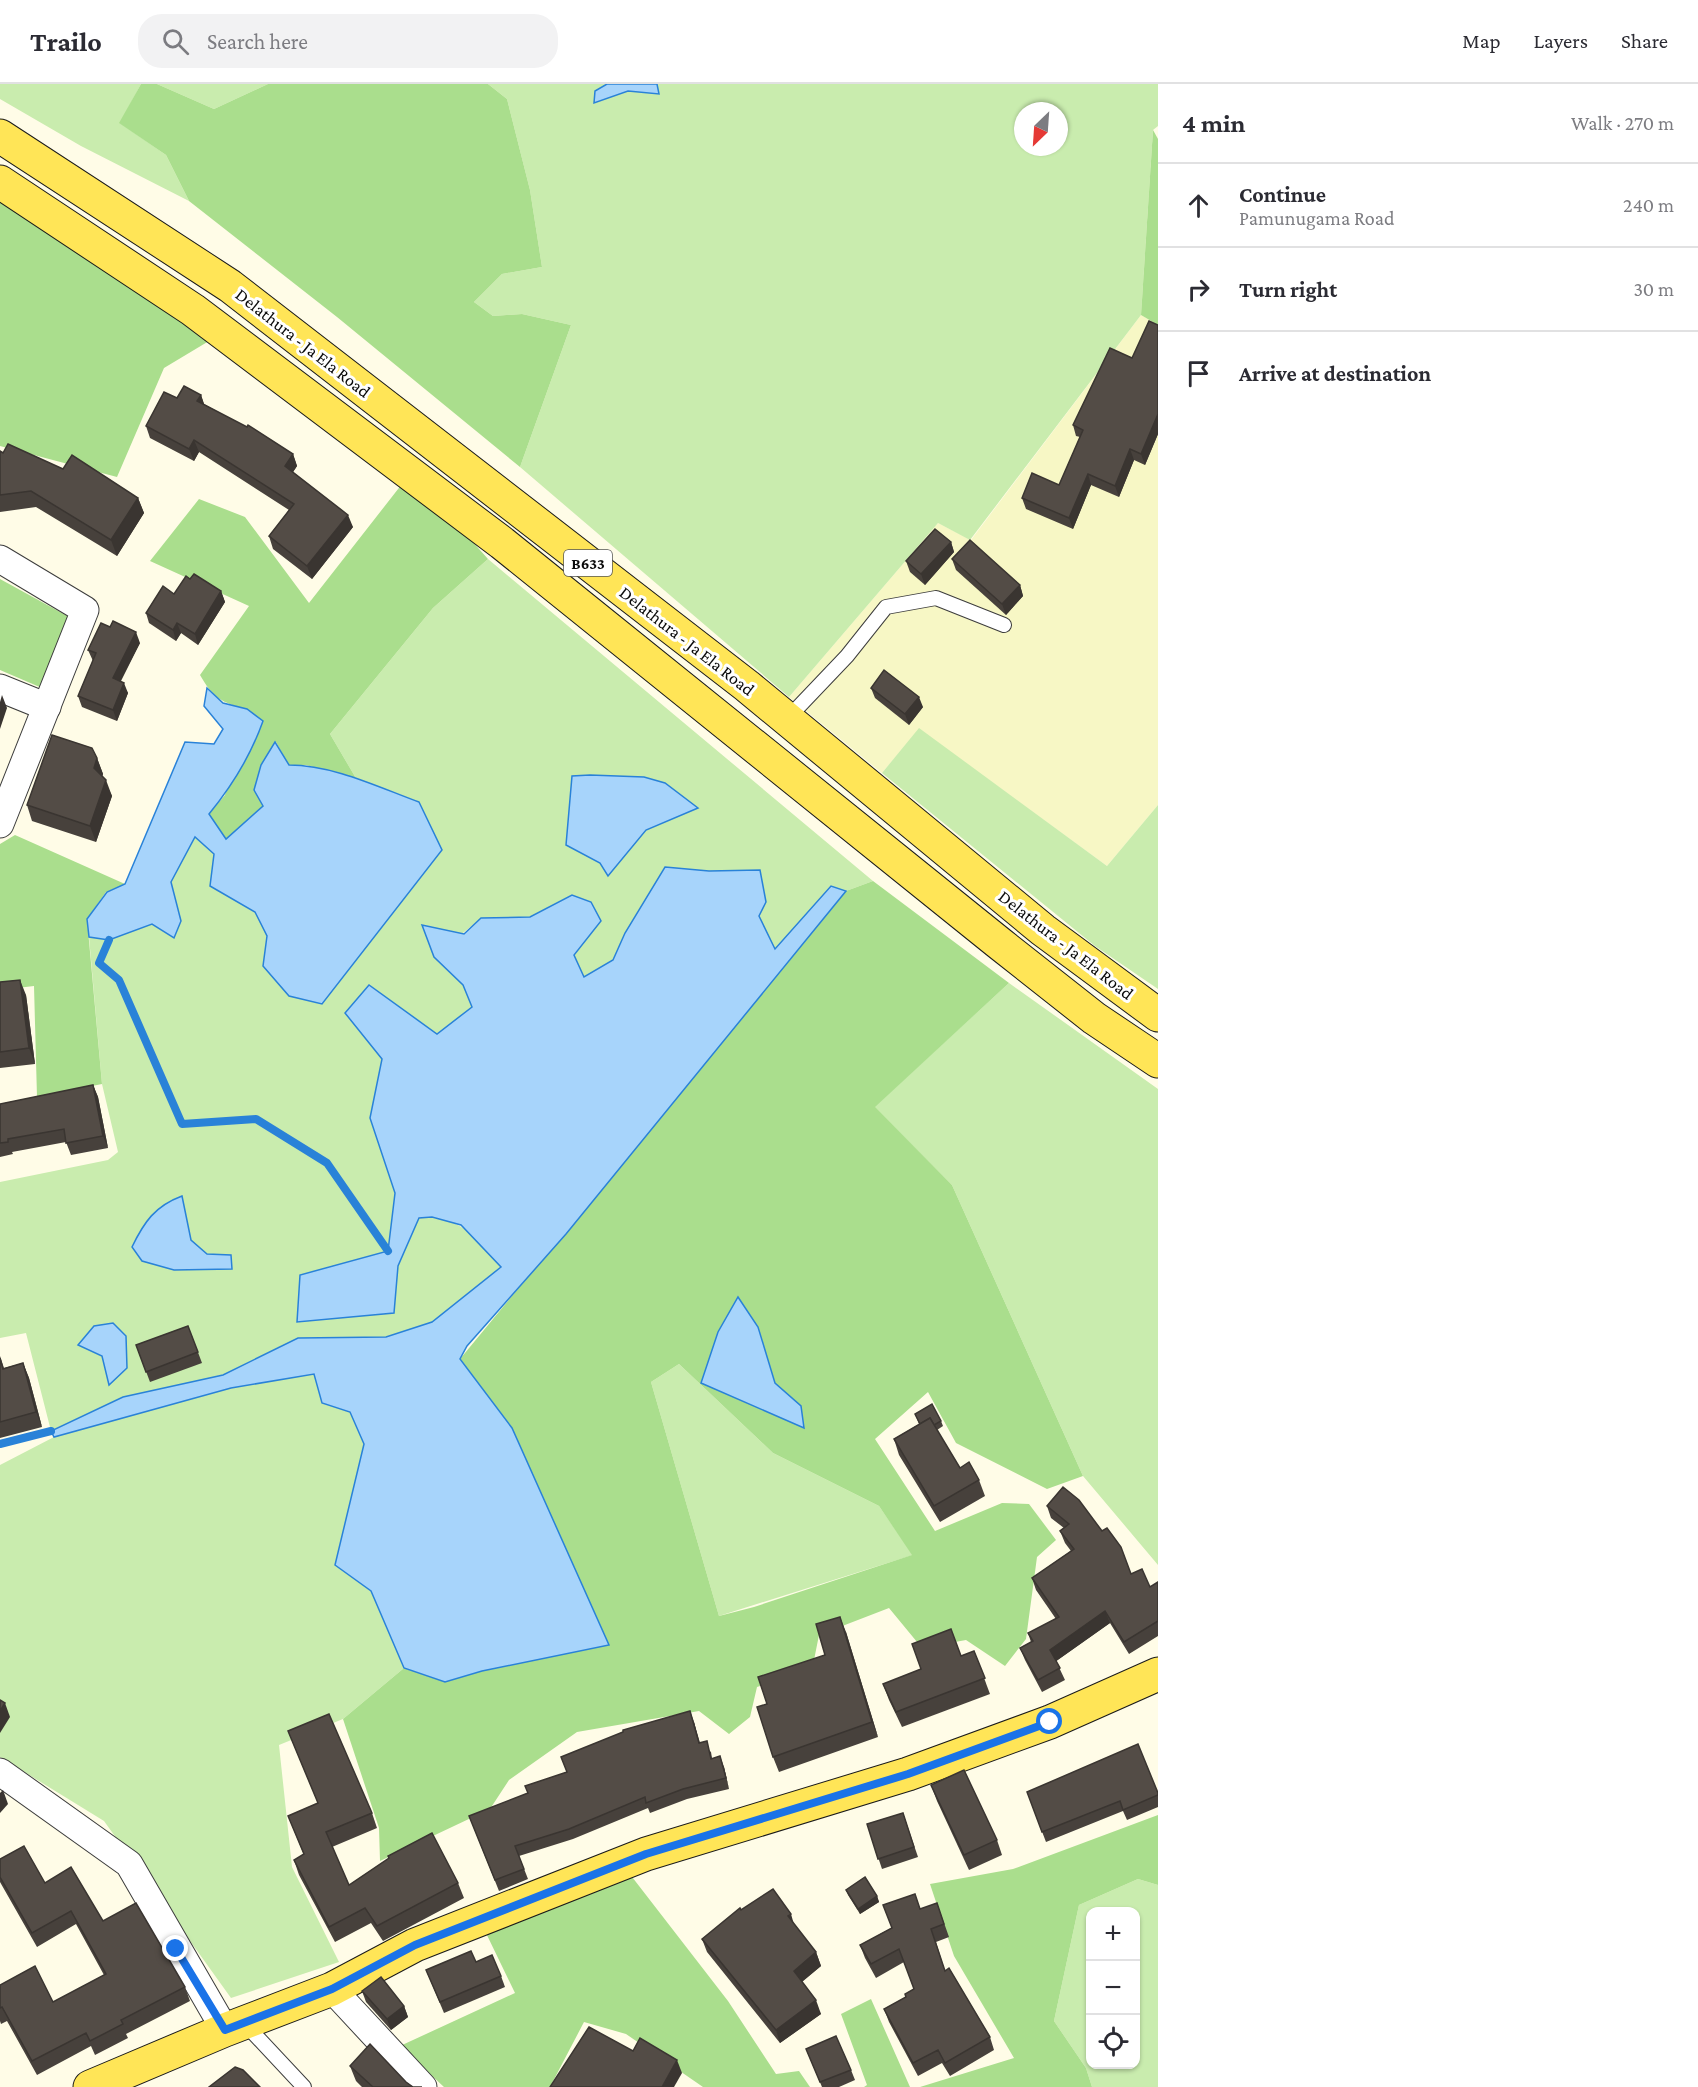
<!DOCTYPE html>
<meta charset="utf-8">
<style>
body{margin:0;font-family:"Crimson Pro",serif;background:#f2f2f3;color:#2b2b33}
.controls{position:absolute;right:18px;bottom:18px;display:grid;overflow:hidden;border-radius:12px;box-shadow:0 2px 4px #0004}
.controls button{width:54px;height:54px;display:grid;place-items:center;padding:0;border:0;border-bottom:2px solid #e1e1e2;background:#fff;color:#2b2b33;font:30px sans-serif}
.compass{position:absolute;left:1014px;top:18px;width:54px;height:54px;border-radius:50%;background:#fff;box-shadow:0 2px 4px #0004;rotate:205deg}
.stop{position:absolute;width:18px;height:18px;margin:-14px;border:4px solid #1a73e8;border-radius:50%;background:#fff}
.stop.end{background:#1a73e8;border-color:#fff;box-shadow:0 2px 6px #0008}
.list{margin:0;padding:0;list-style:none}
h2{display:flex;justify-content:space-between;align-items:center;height:78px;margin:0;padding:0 24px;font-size:26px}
h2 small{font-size:20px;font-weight:400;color:#7c7c81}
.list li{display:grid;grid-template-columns:39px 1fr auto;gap:18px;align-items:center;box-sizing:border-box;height:84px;padding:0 24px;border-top:2px solid #e1e1e2}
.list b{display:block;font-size:22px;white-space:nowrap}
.list p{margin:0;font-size:20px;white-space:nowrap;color:#7c7c81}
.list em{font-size:20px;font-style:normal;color:#7c7c81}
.icon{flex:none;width:33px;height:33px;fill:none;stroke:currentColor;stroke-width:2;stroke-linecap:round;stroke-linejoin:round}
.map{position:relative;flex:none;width:1158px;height:2003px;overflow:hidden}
header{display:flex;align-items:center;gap:36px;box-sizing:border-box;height:84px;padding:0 30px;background:#fff;border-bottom:2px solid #e1e1e2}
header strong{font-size:28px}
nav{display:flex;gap:33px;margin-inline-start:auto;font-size:21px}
.search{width:420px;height:54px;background:#f2f2f3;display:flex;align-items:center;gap:15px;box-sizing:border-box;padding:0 21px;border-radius:24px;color:#7c7c81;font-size:22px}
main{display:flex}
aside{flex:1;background:#fff}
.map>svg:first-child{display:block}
</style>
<header>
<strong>Trailo</strong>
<div class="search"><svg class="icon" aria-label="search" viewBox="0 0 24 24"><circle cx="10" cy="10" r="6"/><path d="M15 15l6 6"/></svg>Search here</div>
<nav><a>Map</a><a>Layers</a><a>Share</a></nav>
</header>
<main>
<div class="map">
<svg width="1158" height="2003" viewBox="0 0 1158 2003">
<rect width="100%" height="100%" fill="#fffce7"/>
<polygon fill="#f7f7c5" points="1141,231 1158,241 1158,721 1107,782 919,645 882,689 789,613 938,439 971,456"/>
<g fill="#c9ecae" fill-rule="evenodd">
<polygon points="0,0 141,0 120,39 166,71 189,117 81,62 0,15"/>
<polygon points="157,0 268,0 214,25"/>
<path d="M 488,0 L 1158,0 L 1158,42 L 1153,46 L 1141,231 L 970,456 L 938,439 L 789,613 L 520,383 L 571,241 L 522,230 L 493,232 L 474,218 L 502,190 L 542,183 L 530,106 L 507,15 ZM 1023,27 L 1059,27 L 1059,63 L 1023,63 Z"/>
<path d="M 488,475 L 873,797 L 846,807 L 831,803 L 775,865 L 759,832 L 709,787 L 665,783 L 625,849 L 613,876 L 584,893 L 574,871 L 572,811 L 530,833 L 481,834 L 434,873 L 463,901 L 472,923 L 437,951 L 369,901 L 383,974 L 370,1034 L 395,1109 L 388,1167 L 301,1191 L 393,1228 L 398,1182 L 419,1134 C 462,1131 474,1154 502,1182 L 432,1238 L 386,1253 L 298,1254 L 223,1291 L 123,1313 L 51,1347 L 26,1249 L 0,1254 L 0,1098 L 108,1076 L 118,1068 L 102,1000 L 89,853 L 109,855 L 152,840 L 174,854 L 181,837 L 171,798 L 195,752 L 214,770 L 210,802 L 255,828 L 267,852 L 263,882 L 419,718 L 357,696 L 330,650 L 433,524 Z"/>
<polygon points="919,644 1107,782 1158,721 1158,905 1095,862 882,689"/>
<polygon points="1009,899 1158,1005 1158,1481 1083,1392 952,1101 874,1023"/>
<polygon points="679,1280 773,1369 879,1422 913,1471 719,1532 651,1298"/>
<polygon points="314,1290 322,1319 350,1328 364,1360 335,1481 371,1507 404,1584 343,1635 279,1661 292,1783 339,1878 231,1914 104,1737 0,1673 0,1381 54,1353 231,1304"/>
<path d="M 1138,1795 L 1158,1801 L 1158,2003 L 1092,2003 L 1086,1984 L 1054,1937 L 1079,1821 ZM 1090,1828 L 1136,1828 L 1136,1980 L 1090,1980 Z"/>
</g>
<g fill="#aade8d" fill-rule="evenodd">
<polygon points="141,0 157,0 214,25 268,0 488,0 507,15 530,106 542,183 502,190 474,218 493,232 522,230 571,241 520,383 337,233 189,117 166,71 119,39"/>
<polygon points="1153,46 1158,55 1158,241 1141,231"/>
<polygon points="0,116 214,254 164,284 117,393 0,362"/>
<path d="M 402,400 L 463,447 L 488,475 L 433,524 L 330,650 L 357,696 L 306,681 L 289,682 L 276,658 L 263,722 L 226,755 L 209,730 L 225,711 L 247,625 C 222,619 213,614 200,591 L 249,522 L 150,477 L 199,415 L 245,433 L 309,519 Z"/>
<polygon points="0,495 71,534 42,604 0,586"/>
<polygon points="15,751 125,800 106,808 87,835 102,1000 37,1013 34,902 0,906 0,760"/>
<path d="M 873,797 L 1009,899 L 875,1023 L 952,1101 L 1083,1392 L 1047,1405 L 956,1359 L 928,1308 L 875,1355 L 935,1447 L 1002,1419 L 1029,1420 L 1056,1456 L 1037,1473 L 1026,1555 L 1005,1582 L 966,1556 L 922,1564 L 889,1524 L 819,1551 L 812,1586 L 757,1603 L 750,1633 L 729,1650 L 699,1627 L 577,1648 L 509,1696 L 490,1725 L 380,1777 L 379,1744 L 343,1635 L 404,1584 L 445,1598 L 482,1587 L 512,1344 L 460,1275 L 846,807 ZM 679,1280 L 773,1369 L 879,1422 L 912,1471 L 754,1523 L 719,1532 L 651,1298 Z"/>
<polygon points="1158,1731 1158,1801 1138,1795 1079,1821 1054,1937 1086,1984 1092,2003 920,2003 1014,1974 954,1872 930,1800 1013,1785"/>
<polygon points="629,1789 728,1917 776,1990 799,1987 810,2003 703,2003 626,1950 584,1938 550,2003 444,2003 400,1962 515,1909 485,1847"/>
<polygon points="871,1915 910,2003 864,2003 867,2001 841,1930"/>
</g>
<g fill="#a7d4fb" stroke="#2982d8" stroke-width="1.5">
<polygon points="607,0 657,0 659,10 628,7 594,19 595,7"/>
<path d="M 207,604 L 223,619 L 247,625 L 263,637 C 251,671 232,702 209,730 L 226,755 L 263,722 L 254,706 L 261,681 L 275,658 L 289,681 C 333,681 378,703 419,718 L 442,766 L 322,920 L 289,912 L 263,882 L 267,852 L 255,828 L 210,802 L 214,770 L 195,753 L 171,798 L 181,837 L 174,854 L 152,840 L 109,856 L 89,853 L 87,835 L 107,808 L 125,800 L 185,658 L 214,660 L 223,645 L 204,622 Z"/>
<polygon points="590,691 644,693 665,699 698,724 646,746 608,792 600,779 566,761 572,692"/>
<polygon points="665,783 709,787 760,786 766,818 759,832 775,865 831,802 846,807 566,1150 467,1262 460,1275 512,1344 609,1561 482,1587 445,1598 404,1584 371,1507 335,1481 364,1360 350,1328 322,1319 314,1290 231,1304 54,1353 51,1347 123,1313 223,1291 298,1254 386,1253 432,1238 501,1183 461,1141 432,1133 419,1134 398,1182 394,1229 297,1238 300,1191 388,1167 395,1109 370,1034 382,975 345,929 369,901 437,950 472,923 463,901 434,873 422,841 464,850 481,834 530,833 572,811 591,818 601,837 574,871 584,893 613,876 625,849"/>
<path d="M 182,1112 L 191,1156 L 207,1170 L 231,1171 L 232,1185 L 174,1186 L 142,1177 L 132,1163 C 144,1138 155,1122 182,1112 Z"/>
<polygon points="738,1213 758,1243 775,1299 801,1322 804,1344 701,1299 718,1248"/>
<polygon points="113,1239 126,1252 127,1284 109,1301 102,1272 78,1261 94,1242"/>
</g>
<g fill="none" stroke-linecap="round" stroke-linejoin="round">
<g stroke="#2982d8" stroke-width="8">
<polyline points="109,856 99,879 119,896 182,1040 256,1035 327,1079 388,1167"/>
<polyline points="0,1360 51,1347"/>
</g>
<g stroke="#3d3d3d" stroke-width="16">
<g id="lane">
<polyline points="787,635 847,572 886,523 936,514 1004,541"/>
<polyline points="245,1940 304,2003"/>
</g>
</g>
<g stroke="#3d3d3d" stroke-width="29">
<g id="street">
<polyline points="0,475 85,526 0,740"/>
<polyline points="0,604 47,623"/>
<polyline points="0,1688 129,1780 225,1946"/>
<polyline points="332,1905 423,2003"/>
</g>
</g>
<g stroke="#1b1b1b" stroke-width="35">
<g id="primary">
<polyline points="0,52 230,202 747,602 1043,846 1158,931"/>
<polyline points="0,98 193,226 502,459 999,859 1094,934 1158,977"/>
<polyline points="90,2003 225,1946 332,1905 415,1861 646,1770 908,1690 1050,1638 1158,1590"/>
</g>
</g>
<use href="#lane" stroke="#fff" stroke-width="14"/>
<use href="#street" stroke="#fff" stroke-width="27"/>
<use href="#primary" stroke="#ffe557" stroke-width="33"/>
</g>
<g fill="#47413c">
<polygon points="1158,241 1158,350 1145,381 1134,376 1119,413 1091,401 1073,445 1026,425 1022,414 1059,401 1080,353 1076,352 1073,341 1132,274"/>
<polygon points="201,311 204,320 293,370 297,382 293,388 353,443 312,495 273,465 269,452 289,426 199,368 194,377 150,354 146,342 177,314"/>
<polygon points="0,367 63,385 138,414 144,429 117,472 36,423 0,428"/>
<polygon points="951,458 954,468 925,501 910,488 906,477"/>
<polygon points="952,475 1020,501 1023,512 1006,531 956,486"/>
<polygon points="190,495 221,507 225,518 198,561 181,549 176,557 149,539 146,529 174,510"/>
<polygon points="140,559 120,597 128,609 117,637 82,623 78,612 93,577 88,566"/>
<polygon points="871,604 923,623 909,641 875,614"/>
<polygon points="97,674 103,690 102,692 112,712 96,758 32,737 27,721"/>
<polygon points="0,898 26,911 35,980 0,984"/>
<polygon points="93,1001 98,1013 108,1064 71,1071 66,1058 12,1068 13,1070 0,1073 0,1020"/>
<polygon points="188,1242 202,1279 150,1298 136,1261"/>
<polygon points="0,1272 4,1284 23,1279 29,1294 42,1343 0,1354"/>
<polygon points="915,1330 941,1337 943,1342 937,1346 960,1384 979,1396 985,1412 940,1438 899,1371 894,1355 919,1340"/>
<polygon points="1047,1422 1131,1490 1150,1503 1158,1498 1158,1552 1129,1570 1110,1539 1056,1577 1065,1596 1042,1608 1025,1576 1020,1564 1031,1558 1028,1549 1056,1535 1036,1506 1032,1494 1071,1467 1065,1459 1060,1447 1064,1444 1051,1434"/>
<polygon points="846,1548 878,1653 779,1688 773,1673 767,1620 825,1571"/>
<polygon points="974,1567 990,1610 902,1643 889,1616 883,1600"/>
<polygon points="694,1638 700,1659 711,1668 712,1674 724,1683 729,1705 687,1715 650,1729 648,1724 573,1755 519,1772 528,1795 499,1807 473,1742 528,1709 567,1688 561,1673"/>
<polygon points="288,1647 372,1729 377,1744 332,1763 349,1801 458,1799 464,1814 383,1857 371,1839 335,1858 299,1791 294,1776 304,1771 288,1732 318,1719"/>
<polygon points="931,1701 997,1756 1002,1771 969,1786 937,1717"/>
<polygon points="1027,1708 1158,1709 1158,1723 1127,1736 1123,1727 1046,1758"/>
<polygon points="903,1729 918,1773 882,1785 867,1740"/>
<polygon points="0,1775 45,1799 103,1837 185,1903 190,1917 126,1950 128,1954 95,1971 91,1962 37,1991 7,1937 1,1940 0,1937 0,1901 53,1918 104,1891 76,1840 37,1863 0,1798"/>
<polygon points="846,1806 877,1812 879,1818 860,1830 848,1811"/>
<polygon points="937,1819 949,1853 936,1858 945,1887 990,1953 994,1966 950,1992 942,1979 918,1992 889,1938 884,1925 906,1913 905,1910 914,1905 904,1878 876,1894 865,1874 860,1861"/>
<polygon points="741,1826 794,1840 816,1868 821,1882 802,1898 821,1930 780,1959 707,1868 702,1855"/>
<polygon points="476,1878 501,1892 505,1903 444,1929 426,1886"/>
<polygon points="362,1907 404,1922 408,1933 391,1946 366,1918"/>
<polygon points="806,1965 851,1986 855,1996 839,2003 822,2003"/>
<polygon points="350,1982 406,1998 413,2003 421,2003 362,2003 356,1997"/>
</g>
<g fill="#3a3531">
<polygon points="201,311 205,323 197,317"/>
<polygon points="1158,330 1158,350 1145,381 1141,370"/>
<polygon points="194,356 199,368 194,377 189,365"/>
<polygon points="1130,365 1134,376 1119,413 1115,402"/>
<polygon points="293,370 297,382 289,394 285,382"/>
<polygon points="1088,390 1091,401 1073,445 1069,434"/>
<polygon points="138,414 144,429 117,472 111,456"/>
<polygon points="348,431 353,443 312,495 307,482"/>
<polygon points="951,458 954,468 925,501 921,490"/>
<polygon points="1020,501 1023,512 1006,531 1002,520"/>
<polygon points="221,507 225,518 198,561 195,550"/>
<polygon points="177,539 181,549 176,557 173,546"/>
<polygon points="136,548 140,559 117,605 113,594"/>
<polygon points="124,599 128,609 117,637 113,626"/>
<polygon points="2,611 7,624 0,645 0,618"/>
<polygon points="919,613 923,623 909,641 905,630"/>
<polygon points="97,674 103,690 100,699 94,684"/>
<polygon points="106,696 112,712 96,758 90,742"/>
<polygon points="20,896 26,911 35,980 29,964"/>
<polygon points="93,1001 98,1013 108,1064 103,1052"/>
<polygon points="23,1279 29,1294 42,1343 36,1328"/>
<polygon points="1105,1527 1110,1539 1055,1578 1050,1566"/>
<polygon points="840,1533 846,1548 878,1653 872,1638"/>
<polygon points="5,1619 10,1633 0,1649 0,1627"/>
<polygon points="690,1627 694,1638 702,1670 699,1659"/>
<polygon points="720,1672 724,1683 729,1705"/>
<polygon points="3,1706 8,1720 0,1729 0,1709"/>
<polygon points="877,1812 879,1818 860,1830 858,1825"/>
<polygon points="791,1830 795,1844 788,1832"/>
<polygon points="816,1868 821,1882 799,1900 794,1887"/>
<polygon points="816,1916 821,1930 780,1959 776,1946"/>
<polygon points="404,1922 408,1933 391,1946 387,1935"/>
<polygon points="677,1976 682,1989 674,2003 662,2003"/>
</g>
<g fill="#534c46" stroke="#3a3531" stroke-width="1.5">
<polygon points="1149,237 1158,241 1158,330 1141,370 1130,365 1115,402 1088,390 1069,434 1022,414 1032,389 1059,401 1083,346 1073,341 1110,264 1132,274"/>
<polygon points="184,302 201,311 197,317 247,343 248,341 293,370 285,382 348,431 307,482 269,452 294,420 194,356 189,365 146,342 164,308 177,314"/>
<polygon points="8,360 63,385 72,371 138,414 111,456 31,407 0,411 0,367 3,369"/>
<polygon points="935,445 951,458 921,490 906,477"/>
<polygon points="970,456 1020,501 1002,520 952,475"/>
<polygon points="194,490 221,507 195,550 177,539 173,546 146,529 163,502 174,510 186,492 190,495"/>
<polygon points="113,537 136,548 113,594 124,599 113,626 78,612 96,569 88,566 101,539 110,543"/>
<polygon points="884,586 919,613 905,630 871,604"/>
<polygon points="52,651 92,664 97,674 94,684 106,696 90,742 27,721"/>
<polygon points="20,896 29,964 0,968 0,898"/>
<polygon points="93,1001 103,1052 66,1059 64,1045 8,1055 8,1058 0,1059 0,1020"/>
<polygon points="188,1242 198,1268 146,1288 136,1261"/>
<polygon points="0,1274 3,1285 23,1279 36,1328 0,1338"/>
<polygon points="932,1320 941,1337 934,1341 930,1334 920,1340 915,1330"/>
<polygon points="930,1334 960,1384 969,1378 979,1396 934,1422 894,1355"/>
<polygon points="1063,1403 1079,1416 1102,1447 1107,1444 1121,1463 1131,1490 1142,1485 1150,1503 1158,1498 1158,1537 1124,1558 1105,1527 1050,1566 1060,1584 1038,1596 1020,1564 1033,1557 1028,1549 1059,1533 1032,1494 1074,1465 1060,1447 1069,1440 1047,1422"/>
<polygon points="840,1533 872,1638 773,1673 757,1623 767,1620 758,1593 825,1571 816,1540"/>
<polygon points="951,1545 961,1572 974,1567 985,1594 896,1628 883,1600 921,1585 912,1560"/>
<polygon points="0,1616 5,1619 0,1627"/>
<polygon points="690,1627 699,1659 707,1657 711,1675 720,1672 726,1694 683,1705 646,1719 645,1713 569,1745 515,1762 524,1785 495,1796 469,1732 528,1709 525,1702 567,1688 561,1673 623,1648 623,1646"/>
<polygon points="329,1630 372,1729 326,1748 349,1801 389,1774 388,1772 432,1749 458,1799 377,1842 365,1824 329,1843 294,1776 304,1770 288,1732 318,1719 288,1647"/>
<polygon points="1138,1660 1158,1709 1158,1711 1123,1726 1120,1717 1042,1748 1027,1708"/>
<polygon points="964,1686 997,1756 964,1771 931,1701"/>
<polygon points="903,1729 914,1763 878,1775 867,1740"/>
<polygon points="24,1762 45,1799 71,1783 103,1837 136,1819 185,1903 121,1936 123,1940 90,1957 86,1949 32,1977 2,1923 0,1924 0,1901 35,1882 53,1918 106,1890 71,1827 32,1849 0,1793 0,1775"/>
<polygon points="865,1793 877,1812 858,1825 846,1806"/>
<polygon points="773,1805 791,1830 788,1832 816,1868 794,1887 816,1916 776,1946 702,1855 740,1824 741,1826"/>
<polygon points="915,1810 920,1825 937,1819 944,1840 931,1845 945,1887 949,1884 990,1953 945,1979 938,1966 913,1979 884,1925 906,1913 905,1910 914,1905 899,1865 871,1880 860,1861 892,1844 883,1821"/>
<polygon points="471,1867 476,1878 492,1871 501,1892 440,1918 426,1886"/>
<polygon points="381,1893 404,1922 387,1935 362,1907"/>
<polygon points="589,1943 633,1967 640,1954 677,1976 662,2003 550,2003"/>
<polygon points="836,1952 851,1986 820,1998 806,1965"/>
<polygon points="370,1960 406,1998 413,2003 422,2003 373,2003 350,1982"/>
<polygon points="235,1983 243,1986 260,2003 209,2003"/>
</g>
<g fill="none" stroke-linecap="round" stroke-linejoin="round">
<polyline stroke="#1a73e8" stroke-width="8" points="176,1865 225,1946 332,1905 415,1861 646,1770 908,1690 1050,1638"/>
</g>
<g text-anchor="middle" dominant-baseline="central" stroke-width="6" stroke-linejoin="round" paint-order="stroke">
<rect fill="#fff" stroke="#545454" stroke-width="1.5" x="564" y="466" width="48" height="26" rx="4.5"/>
<g font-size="16" font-weight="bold" fill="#0a0a0a">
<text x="588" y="479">B633</text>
</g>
<g font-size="18" fill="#0a0a0a" stroke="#fff">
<text transform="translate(303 259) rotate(38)">Delathura - Ja Ela Road</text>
<text transform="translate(687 557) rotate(38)">Delathura - Ja Ela Road</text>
<text transform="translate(1066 861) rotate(38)">Delathura - Ja Ela Road</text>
</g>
</g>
</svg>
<div class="controls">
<button>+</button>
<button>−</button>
<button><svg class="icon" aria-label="locate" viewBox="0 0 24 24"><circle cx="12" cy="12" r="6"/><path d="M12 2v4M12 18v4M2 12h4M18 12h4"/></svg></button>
</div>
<svg class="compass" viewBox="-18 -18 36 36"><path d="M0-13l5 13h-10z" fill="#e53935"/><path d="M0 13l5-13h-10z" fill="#7c7c81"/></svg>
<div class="stop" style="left:1050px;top:1638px"></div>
<div class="stop end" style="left:176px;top:1865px"></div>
</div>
<aside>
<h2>4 min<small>Walk · 270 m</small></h2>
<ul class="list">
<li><svg class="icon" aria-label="ahead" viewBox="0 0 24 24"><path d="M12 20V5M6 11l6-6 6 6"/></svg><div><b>Continue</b><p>Pamunugama Road</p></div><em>240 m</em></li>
<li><svg class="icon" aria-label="right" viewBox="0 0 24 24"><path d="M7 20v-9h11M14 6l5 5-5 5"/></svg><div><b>Turn right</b></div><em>30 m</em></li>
<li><svg class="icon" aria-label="arrive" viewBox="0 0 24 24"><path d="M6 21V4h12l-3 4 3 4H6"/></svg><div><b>Arrive at destination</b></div></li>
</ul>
</aside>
</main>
